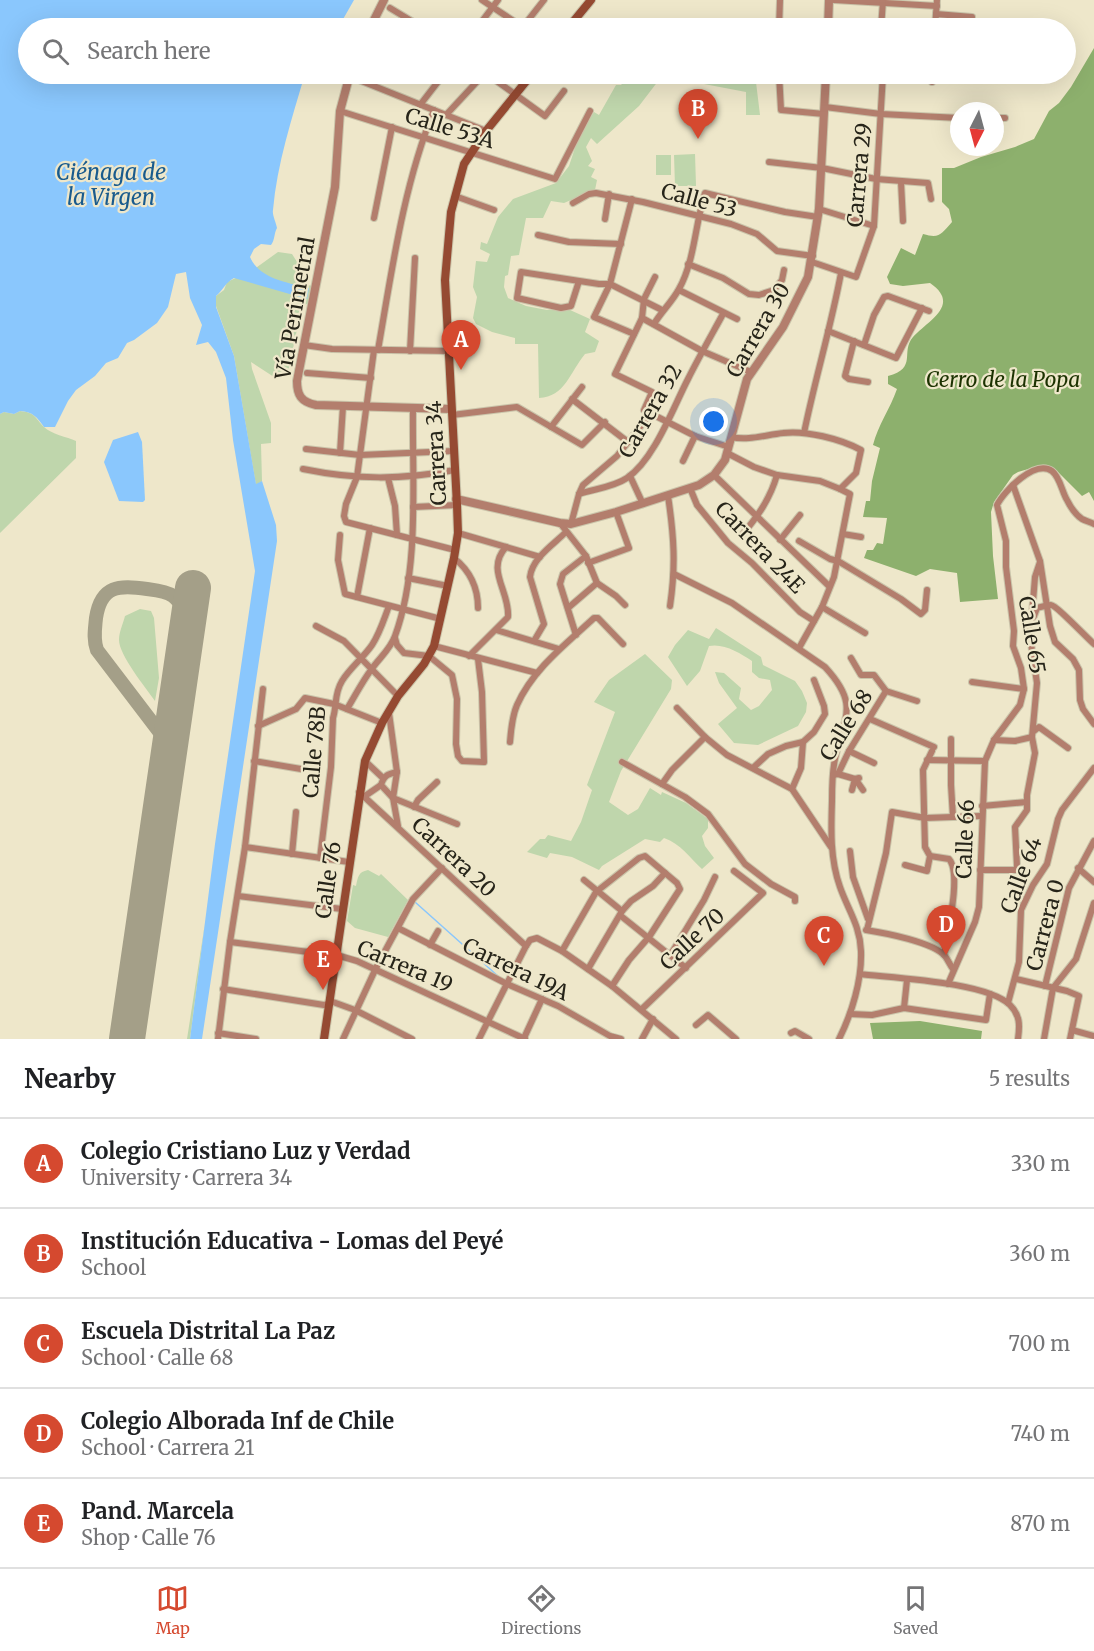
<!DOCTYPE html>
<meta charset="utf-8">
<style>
body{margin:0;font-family:Merriweather,serif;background:#f6f6f6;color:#202124}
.compass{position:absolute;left:950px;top:102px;width:54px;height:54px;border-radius:50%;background:#fff;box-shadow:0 6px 24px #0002;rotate:186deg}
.you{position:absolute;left:714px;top:422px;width:21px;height:21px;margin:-15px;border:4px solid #fff;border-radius:50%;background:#1a73e8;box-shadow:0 0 0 9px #1a73e833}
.badge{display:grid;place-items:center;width:39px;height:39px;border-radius:50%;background:#d5492f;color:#fff;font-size:20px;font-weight:700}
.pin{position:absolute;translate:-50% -50px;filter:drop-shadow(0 2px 3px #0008)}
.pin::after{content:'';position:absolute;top:32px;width:21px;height:18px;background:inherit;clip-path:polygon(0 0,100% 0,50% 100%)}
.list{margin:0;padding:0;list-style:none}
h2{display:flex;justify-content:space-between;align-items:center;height:78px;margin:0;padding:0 24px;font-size:26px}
h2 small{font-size:20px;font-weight:400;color:#757577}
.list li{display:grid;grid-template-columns:39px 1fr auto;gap:18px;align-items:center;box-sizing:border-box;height:90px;padding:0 24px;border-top:2px solid #e0e0e0}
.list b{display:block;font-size:22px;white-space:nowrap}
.list p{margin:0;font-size:20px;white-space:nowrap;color:#757577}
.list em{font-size:20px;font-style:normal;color:#757577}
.icon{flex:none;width:33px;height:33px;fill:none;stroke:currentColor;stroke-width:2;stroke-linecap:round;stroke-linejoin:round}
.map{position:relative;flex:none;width:1094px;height:1039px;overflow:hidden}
.search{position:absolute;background:#fff;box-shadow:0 6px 24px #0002;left:18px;right:18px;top:18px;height:66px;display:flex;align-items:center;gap:15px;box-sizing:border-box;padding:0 21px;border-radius:33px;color:#757577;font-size:22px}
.sheet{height:528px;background:#fff}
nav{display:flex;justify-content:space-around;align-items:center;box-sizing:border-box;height:84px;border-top:2px solid #e0e0e0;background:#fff;font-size:16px;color:#757577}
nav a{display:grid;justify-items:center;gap:3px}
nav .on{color:#d5492f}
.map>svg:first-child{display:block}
</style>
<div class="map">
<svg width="1094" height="1039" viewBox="0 0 1094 1039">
<rect width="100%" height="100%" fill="#eee7ca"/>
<g fill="#bfd6ac">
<path d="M 631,74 L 755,74 L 760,115 L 746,115 L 746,92 L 662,76 L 639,106 L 597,144 L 591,138 L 586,147 L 592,161 L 588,166 L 595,169 L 591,177 L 597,180 L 595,190 L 564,203 L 551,201 L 543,218 L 526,218 L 519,255 L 511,256 L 508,275 L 505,276 L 504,287 L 508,298 L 526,306 L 547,310 L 570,310 L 590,319 L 585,332 L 599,341 L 595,352 L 585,354 C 570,372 565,397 539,398 L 538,344 L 515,344 L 515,338 L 492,332 L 476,324 L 473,318 L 477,297 L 473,287 L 476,261 L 487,262 L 490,254 L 480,249 L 481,242 L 487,244 L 498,217 L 513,199 L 556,183 L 569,166 L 579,136 L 594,112 L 599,115 L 616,85 L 621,85 Z"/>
<polygon points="695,154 696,186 675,186 674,155"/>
<rect x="656" y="155" width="15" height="20"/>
<polygon points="278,252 292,254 306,276 307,285 313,286 308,304 302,305 289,368 284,374 274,377 251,362 252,369 271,423 271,443 261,444 262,481 256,485 234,356 216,306 216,296 224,290 227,282 253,270"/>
<path d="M 20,411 C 36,413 34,417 44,427 C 51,434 67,437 76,441 L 76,458 L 0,533 L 0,414 L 4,412 L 14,414 Z"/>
<path d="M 140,609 L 151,611 L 154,618 L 159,678 L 155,701 C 146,688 119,655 119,640 C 119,632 123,624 125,616 Z"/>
<path d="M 716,628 L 761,657 L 763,665 L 795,681 L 802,691 L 807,703 L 806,712 L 798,726 L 758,745 L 734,743 L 718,724 L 737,708 L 719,683 L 715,672 L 724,673 L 741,688 L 739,699 L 751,710 L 759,706 L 772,690 L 770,680 L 759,678 L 752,672 L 752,661 C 740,653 724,643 709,646 L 700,671 L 687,686 L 668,657 L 675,645 L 688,630 L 709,639 Z"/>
<path d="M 645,654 L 672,680 L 671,689 L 621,771 L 609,802 L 628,815 L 638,809 L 650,788 L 661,795 L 662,792 L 686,803 L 708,819 L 708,828 L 702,836 L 705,846 L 714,858 L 702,869 C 689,857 681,844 664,838 L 660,842 L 645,839 L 602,866 L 599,870 L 572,857 L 550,853 L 547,858 L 527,852 L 540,839 L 545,839 L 548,835 L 571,841 L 581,822 L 592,790 L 587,785 L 615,712 L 594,702 L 609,680 Z"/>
<path d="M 368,870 L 379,876 L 381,874 L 408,900 L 388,937 L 355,928 L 347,921 L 353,885 L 356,886 C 358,877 358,872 368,870 Z"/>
<polygon points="205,923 190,1039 187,1039"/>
</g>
<g fill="#8db06d">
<path d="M 1094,48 L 1094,501 L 1089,492 L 1082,496 L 1055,469 L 1042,465 L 1018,472 L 1013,475 L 994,502 L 991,512 L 993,556 L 998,599 L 960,602 L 957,573 L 930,569 L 916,576 L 864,558 L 867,550 L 873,550 L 877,543 L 883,544 L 887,518 L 863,517 L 866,501 L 870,501 L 872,481 L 880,448 L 873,445 C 878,425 890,409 897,389 L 888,384 L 888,376 C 918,368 900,352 913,337 C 927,321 962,305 930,283 L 903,286 L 890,284 L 887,277 L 901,248 L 915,255 L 923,234 C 940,239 941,234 952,222 L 949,209 L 942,202 L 942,168 L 954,168 L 981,157 L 1015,147 L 1034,139 L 1049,111 L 1059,103 L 1071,87 Z"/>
<polygon points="920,1021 982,1031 981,1039 873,1039 870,1023"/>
</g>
<g fill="#8ac7fd">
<path d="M 0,0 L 354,0 L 342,21 L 327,28 L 28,28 L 28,74 L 305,74 C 292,118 277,164 273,210 C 272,215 276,222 277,228 C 274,233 275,240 271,245 L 261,244 L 254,249 L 250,257 C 259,279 289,283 309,288 L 307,299 L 234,278 C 226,282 223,290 216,296 L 216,307 L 234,356 L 256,484 L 262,481 L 276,525 L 277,541 L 202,1039 L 190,1039 L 215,844 L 255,571 L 233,440 L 226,378 L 216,352 L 208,342 L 196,345 L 202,325 L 190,298 L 186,272 L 176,274 L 168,307 L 157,323 L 134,340 L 127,343 L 118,358 L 106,363 L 95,376 L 76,390 L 68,401 L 55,427 L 44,427 C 37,417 33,412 20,411 L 14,414 L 4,412 L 0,414 Z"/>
<polygon points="138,432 142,442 145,500 143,502 119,501 104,462 113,440"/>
</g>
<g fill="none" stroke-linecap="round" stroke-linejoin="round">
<polyline stroke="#8ac7fd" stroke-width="1.5" points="415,902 499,977"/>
<path stroke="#a49f88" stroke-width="14" d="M 168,756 L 166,741 L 161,734 L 97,650 C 93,639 95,629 96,618 C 101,585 119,585 147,589 C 155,590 166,591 173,596 C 179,601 184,608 189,613"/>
<polyline stroke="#a49f88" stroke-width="36" points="127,1039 193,588"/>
<g stroke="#cac4aa" stroke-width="8">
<g id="minor">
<polyline points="482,0 524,28"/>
<polyline points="834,0 937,6"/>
<polyline points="390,8 423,28"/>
<polyline points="936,14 972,17"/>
<polyline points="477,28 498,0"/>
<polyline points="522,28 544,0"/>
<polyline points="779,28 780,0"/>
<polyline points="881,28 883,1"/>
<polyline points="935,28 937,0"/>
<polyline points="487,74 545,116 564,91"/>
<polyline points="779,74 781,110 824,114"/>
<polyline points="349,76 486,131"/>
<polyline points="932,82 932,74"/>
<polyline points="420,105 444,74"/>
<polyline points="825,107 881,114 959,118"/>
<polyline points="340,111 555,179 590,111"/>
<polyline points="446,115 484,74"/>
<polyline points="995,118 1005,118"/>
<polyline points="769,162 822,168 876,179 928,183 931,199"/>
<polyline points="901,182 903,221"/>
<polyline points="455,196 494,210"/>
<polyline points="632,199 610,284 594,317 634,334"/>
<polyline points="573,203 589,194 596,193 643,202 731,224 757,234 777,251 813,256"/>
<polyline points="819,209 874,226"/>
<polyline points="374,218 392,127"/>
<polyline points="605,219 609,194"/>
<polyline points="538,235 569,242 621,244"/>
<polyline points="812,262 856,277 874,226 883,74"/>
<polyline points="688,264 723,278 749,294 759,295 774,290 782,280 784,270"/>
<polyline points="655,277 644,299 642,318 615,374 652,392 644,410 695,436 729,447"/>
<polyline points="579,281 571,306 561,308 517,298 521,272 599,284 610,284 662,310"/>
<polyline points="679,290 737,319"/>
<polyline points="642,318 702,351 751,372"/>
<path d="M 654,324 C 661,312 672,302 679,289 C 695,260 695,224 705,193 L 785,212 L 818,217"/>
<polyline points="828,331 896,358 922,308"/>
<polyline points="854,341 845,376 849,379 868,382"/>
<polyline points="304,345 332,349 448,351"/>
<polyline points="864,345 874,315 884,297 888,296 929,311"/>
<polyline points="374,350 357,477 346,504 344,516 346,522 455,550"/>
<path d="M 378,350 C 392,270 403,187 434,110"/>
<polyline points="410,351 415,258"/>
<polyline points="307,373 371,378"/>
<polyline points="572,399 628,442"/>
<polyline points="452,415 517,407 582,445 605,422"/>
<polyline points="551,427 582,387"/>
<path d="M 804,433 C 815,379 831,327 841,273"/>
<path d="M 731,437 C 748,441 765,435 783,433 C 805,430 841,439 861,450 L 856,473 L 840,489 L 850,494 L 834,577 L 822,607 L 799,648"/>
<polyline points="306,449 360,455 454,451"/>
<polyline points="340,453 343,406"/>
<polyline points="727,453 754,467 777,475 820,481 840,489"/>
<polyline points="683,461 695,436"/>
<path d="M 303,469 C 357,480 401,480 455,470"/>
<polyline points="714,475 829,586"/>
<polyline points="630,476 643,504"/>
<polyline points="388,478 395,506 397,535"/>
<polyline points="1013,485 1040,561 1050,626 1055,642 1073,659 1079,670 1080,700 1083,709 1094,724"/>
<polyline points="690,488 697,505 728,543 752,563 800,612 814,621"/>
<path d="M 579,494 C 594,489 614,487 627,478 C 654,460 673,408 688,379 C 699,357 711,336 723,314"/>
<path d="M 668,496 C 674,536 676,566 670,606"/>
<polyline points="413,507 457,505"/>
<polyline points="560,523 586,556 597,583 616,596 625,605"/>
<polyline points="571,524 579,494 583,485 617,456 651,413"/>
<polyline points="458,533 540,557"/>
<polyline points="843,534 861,537"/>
<polyline points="340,535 338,560 345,594 441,619"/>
<path d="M 742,535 C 758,516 770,499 777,475"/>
<polyline points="780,540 800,515"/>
<polyline points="799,541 830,559 838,561 901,599 921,614 925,610 927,590"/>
<path d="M 454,558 C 469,570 478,587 478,608"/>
<polyline points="588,563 629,548 616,512"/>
<path d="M 674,574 L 732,603 L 825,667 C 861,706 843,717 835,759 C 832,773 832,787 832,801 C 831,830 830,859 840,887 C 848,910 860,925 861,951 C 862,980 852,1013 839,1039"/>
<polyline points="408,578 448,586"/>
<polyline points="357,597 370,528"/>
<polyline points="822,607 865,633"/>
<polyline points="568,608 597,583"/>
<polyline points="1032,614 1035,577 1040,562"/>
<polyline points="316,626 344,641 398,696"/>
<polyline points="496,630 559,649"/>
<polyline points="576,635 560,584 563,574 586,556"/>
<polyline points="395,638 397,645 404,653 429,656 452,675 457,699 456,744 458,756 462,761 484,762 482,692 478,659"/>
<path d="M 534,641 L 544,624 L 530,577 C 532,558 554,544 566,532"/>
<polyline points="434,646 537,673"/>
<path d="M 469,656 L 508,617 C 510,591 485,570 506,547"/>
<polyline points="851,658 861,675 874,675 886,691 917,701"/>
<polyline points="972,682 1024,689"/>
<polyline points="677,708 705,737 727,755 792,789 831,847"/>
<path d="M 347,709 C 355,696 362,682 371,670 C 379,658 390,650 395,636 C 420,568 412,480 413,408"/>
<path d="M 389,713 L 397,772 C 388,774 384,775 381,785 L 393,798 L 457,824"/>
<polyline points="870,719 934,747"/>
<polyline points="258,726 296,709 305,698 334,704 382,723"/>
<polyline points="1034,731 1039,727 1068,748"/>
<polyline points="951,739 951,785 953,817"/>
<polyline points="994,740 1015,741 1032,737"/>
<path d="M 510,742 C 511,730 512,716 517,705 C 533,669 566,644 594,618 L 598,618 L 623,644"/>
<polyline points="849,751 874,763"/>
<polyline points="927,760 985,761"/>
<polyline points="254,761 301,769"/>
<polyline points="365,761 383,778"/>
<polyline points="622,762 685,797 708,814 745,864 771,884 795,897 795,901"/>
<polyline points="754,767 768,754 786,746 803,742 814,732 825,714 824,706 814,680"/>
<polyline points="397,772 393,798 398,826"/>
<polyline points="838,774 855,779 859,778"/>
<polyline points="833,775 838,774 849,751 886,691"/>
<polyline points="856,780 863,790"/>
<polyline points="662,784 672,770 705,737"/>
<polyline points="792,789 801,768 803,742"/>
<polyline points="852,790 855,779"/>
<polyline points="359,792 526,946"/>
<polyline points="365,796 381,785"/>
<polyline points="982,806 1027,802"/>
<polyline points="414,807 418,800 437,782"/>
<polyline points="245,847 349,862"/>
<polyline points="850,851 853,877 868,919"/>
<polyline points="292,854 296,812"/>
<path d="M 930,856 L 949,859 C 962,874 947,934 944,955"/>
<path d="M 320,858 L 331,767 L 333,718 C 337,705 334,694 342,681 C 350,668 363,658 372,645 C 380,633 384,619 389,606"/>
<polyline points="905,865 927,871 930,856 925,847 923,770 932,751"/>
<polyline points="1078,868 1094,882"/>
<path d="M 980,870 L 1016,870 L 1017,866 L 1015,827 L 1027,810 L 1027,795 L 1035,753 L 1032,737 L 1037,683 L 1028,624 L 1034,616 L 1037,608 C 1041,607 1047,605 1051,605 C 1056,605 1087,638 1094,644"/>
<polyline points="584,880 622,911"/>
<polyline points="238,896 342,909"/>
<polyline points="621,916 686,968"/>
<polyline points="398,928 507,984 558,1006 610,1036 621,1039"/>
<path d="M 866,930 C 885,933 933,942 945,956 C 948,960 950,965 953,969"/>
<polyline points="867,930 886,853 892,812 925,818 981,816"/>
<polyline points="230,942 340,956 357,961 525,1039"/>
<polyline points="430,945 438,931"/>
<polyline points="562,951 596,892 639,858 645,856 677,883 680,889 649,937 629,960 612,986"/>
<polyline points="671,954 704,900 715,877"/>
<polyline points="588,969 622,911 631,901 653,886 665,873"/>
<path d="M 860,974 C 894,978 987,982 1010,1005 C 1020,1015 1020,1025 1018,1039"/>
<polyline points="1016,979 1067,991 1079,996 1070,1039"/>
<path d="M 948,984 L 975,922 L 979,907 L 985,761 L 994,740 L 1020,705 L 1024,689 L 1021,668 L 1013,646 L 1014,631 L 1006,567 L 1006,541 L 997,505 C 1004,491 1035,459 1052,471 C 1060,477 1062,492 1067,500 C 1070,506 1076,515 1082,519 C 1086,521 1090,522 1094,524"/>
<polyline points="1045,986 1069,888 1094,841"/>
<polyline points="223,989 324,1005 333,1002 355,1010 412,1039"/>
<polyline points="1008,1003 1019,962 1021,910 1033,885 1047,864 1058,819 1062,810 1094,768"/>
<polyline points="904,1008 907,980"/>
<polyline points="642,1009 763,893 734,871"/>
<polyline points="850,1014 872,1015 904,1008 986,1020 990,994"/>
<polyline points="696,1025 708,1015 736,1039"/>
<polyline points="1072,1030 1094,1036"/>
<polyline points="218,1033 256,1039"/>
<polyline points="791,1033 795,1031 809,1039"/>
<polyline points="524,1038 542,999"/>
<polyline points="218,1039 230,942 245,847 263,689"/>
<polyline points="343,1039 376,968 413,899 442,868"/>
<polyline points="479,1039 526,946 530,940 537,938 562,951 612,986 676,1039"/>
<polyline points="642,1039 653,1019"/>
<polyline points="1044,1039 1053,988 1076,959 1094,903"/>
</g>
</g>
<g stroke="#cac4aa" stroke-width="10">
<g id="tertiary">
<polyline points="370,28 384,0"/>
<polyline points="828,28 829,0"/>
<path d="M 350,74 L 340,111 L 335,187 L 297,381 C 297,395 301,402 316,405 L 451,409"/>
<polyline points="456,499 560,523 571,524 616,512 699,485 714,475 725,460 747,379 783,327 808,277 819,209 826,74"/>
</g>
</g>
<g stroke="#cac4aa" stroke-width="10">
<g id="secondary">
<polyline points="568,28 591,0"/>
<polyline points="324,1039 365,761 382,723 398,696 424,664 434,646 454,558 458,533 457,505 445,280 451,212 464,164 486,131 532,74"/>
</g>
</g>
<use href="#minor" stroke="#b37e6d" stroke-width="6"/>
<use href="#tertiary" stroke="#b37e6d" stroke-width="8"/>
<use href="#secondary" stroke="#954a32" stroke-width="8"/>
</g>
<g text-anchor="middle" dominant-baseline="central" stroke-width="4.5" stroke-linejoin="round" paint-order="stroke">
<g font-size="21" fill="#262419" stroke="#eee7ca">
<text transform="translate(450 128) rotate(17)">Calle 53A</text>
<text transform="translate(859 175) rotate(-85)">Carrera 29</text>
<text transform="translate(699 200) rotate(15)">Calle 53</text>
<text transform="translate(295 308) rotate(-80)">Vía Perimetral</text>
<text transform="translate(758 330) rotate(-60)">Carrera 30</text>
<text transform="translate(650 411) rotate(-60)">Carrera 32</text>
<text transform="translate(436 453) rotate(-93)">Carrera 34</text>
<text transform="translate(760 547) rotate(46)">Carrera 24E</text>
<text transform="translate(1032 635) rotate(81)">Calle 65</text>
<text transform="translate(846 725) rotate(-58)">Calle 68</text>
<text transform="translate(314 752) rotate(-85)">Calle 78B</text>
<text transform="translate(965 839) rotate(-88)">Calle 66</text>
<text transform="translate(454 857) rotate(43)">Carrera 20</text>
<text transform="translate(1021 875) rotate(-69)">Calle 64</text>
<text transform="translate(328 880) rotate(-82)">Calle 76</text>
<text transform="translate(1045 925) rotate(-75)">Carrera 0</text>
<text transform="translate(692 939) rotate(-43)">Calle 70</text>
<text transform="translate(405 966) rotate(23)">Carrera 19</text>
<text transform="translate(516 969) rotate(26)">Carrera 19A</text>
</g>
<g font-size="21" font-style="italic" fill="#1c3201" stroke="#eee7ca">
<text x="1003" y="379">Cerro de la Popa</text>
</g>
<g font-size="22" font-style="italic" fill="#195b8d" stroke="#eee7ca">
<text x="111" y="172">Ciénaga de<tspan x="111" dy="25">la Virgen</tspan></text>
</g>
</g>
</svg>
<svg class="compass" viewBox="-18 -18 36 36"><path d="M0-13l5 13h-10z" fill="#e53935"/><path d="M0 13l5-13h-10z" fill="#757577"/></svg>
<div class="you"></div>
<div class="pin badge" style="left:461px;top:370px">A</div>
<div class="pin badge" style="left:698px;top:139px">B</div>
<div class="pin badge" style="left:824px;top:966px">C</div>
<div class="pin badge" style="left:946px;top:955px">D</div>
<div class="pin badge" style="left:323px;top:990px">E</div>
<div class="search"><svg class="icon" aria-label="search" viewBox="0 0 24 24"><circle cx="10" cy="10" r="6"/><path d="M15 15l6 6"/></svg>Search here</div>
</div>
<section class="sheet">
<h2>Nearby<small>5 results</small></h2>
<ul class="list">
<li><span class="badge">A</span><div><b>Colegio Cristiano Luz y Verdad</b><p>University · Carrera 34</p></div><em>330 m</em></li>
<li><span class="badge">B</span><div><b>Institución Educativa - Lomas del Peyé</b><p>School</p></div><em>360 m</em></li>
<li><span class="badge">C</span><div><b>Escuela Distrital La Paz</b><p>School · Calle 68</p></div><em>700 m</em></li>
<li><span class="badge">D</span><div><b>Colegio Alborada Inf de Chile</b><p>School · Carrera 21</p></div><em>740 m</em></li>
<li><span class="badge">E</span><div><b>Pand. Marcela</b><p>Shop · Calle 76</p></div><em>870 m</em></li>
</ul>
</section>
<nav>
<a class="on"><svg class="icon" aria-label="map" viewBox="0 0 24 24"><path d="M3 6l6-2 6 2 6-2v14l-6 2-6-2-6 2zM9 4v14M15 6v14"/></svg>Map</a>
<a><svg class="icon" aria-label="directions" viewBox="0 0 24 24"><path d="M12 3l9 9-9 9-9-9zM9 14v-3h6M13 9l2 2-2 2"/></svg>Directions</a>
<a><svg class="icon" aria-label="saved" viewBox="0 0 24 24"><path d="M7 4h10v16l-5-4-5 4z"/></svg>Saved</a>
</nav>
